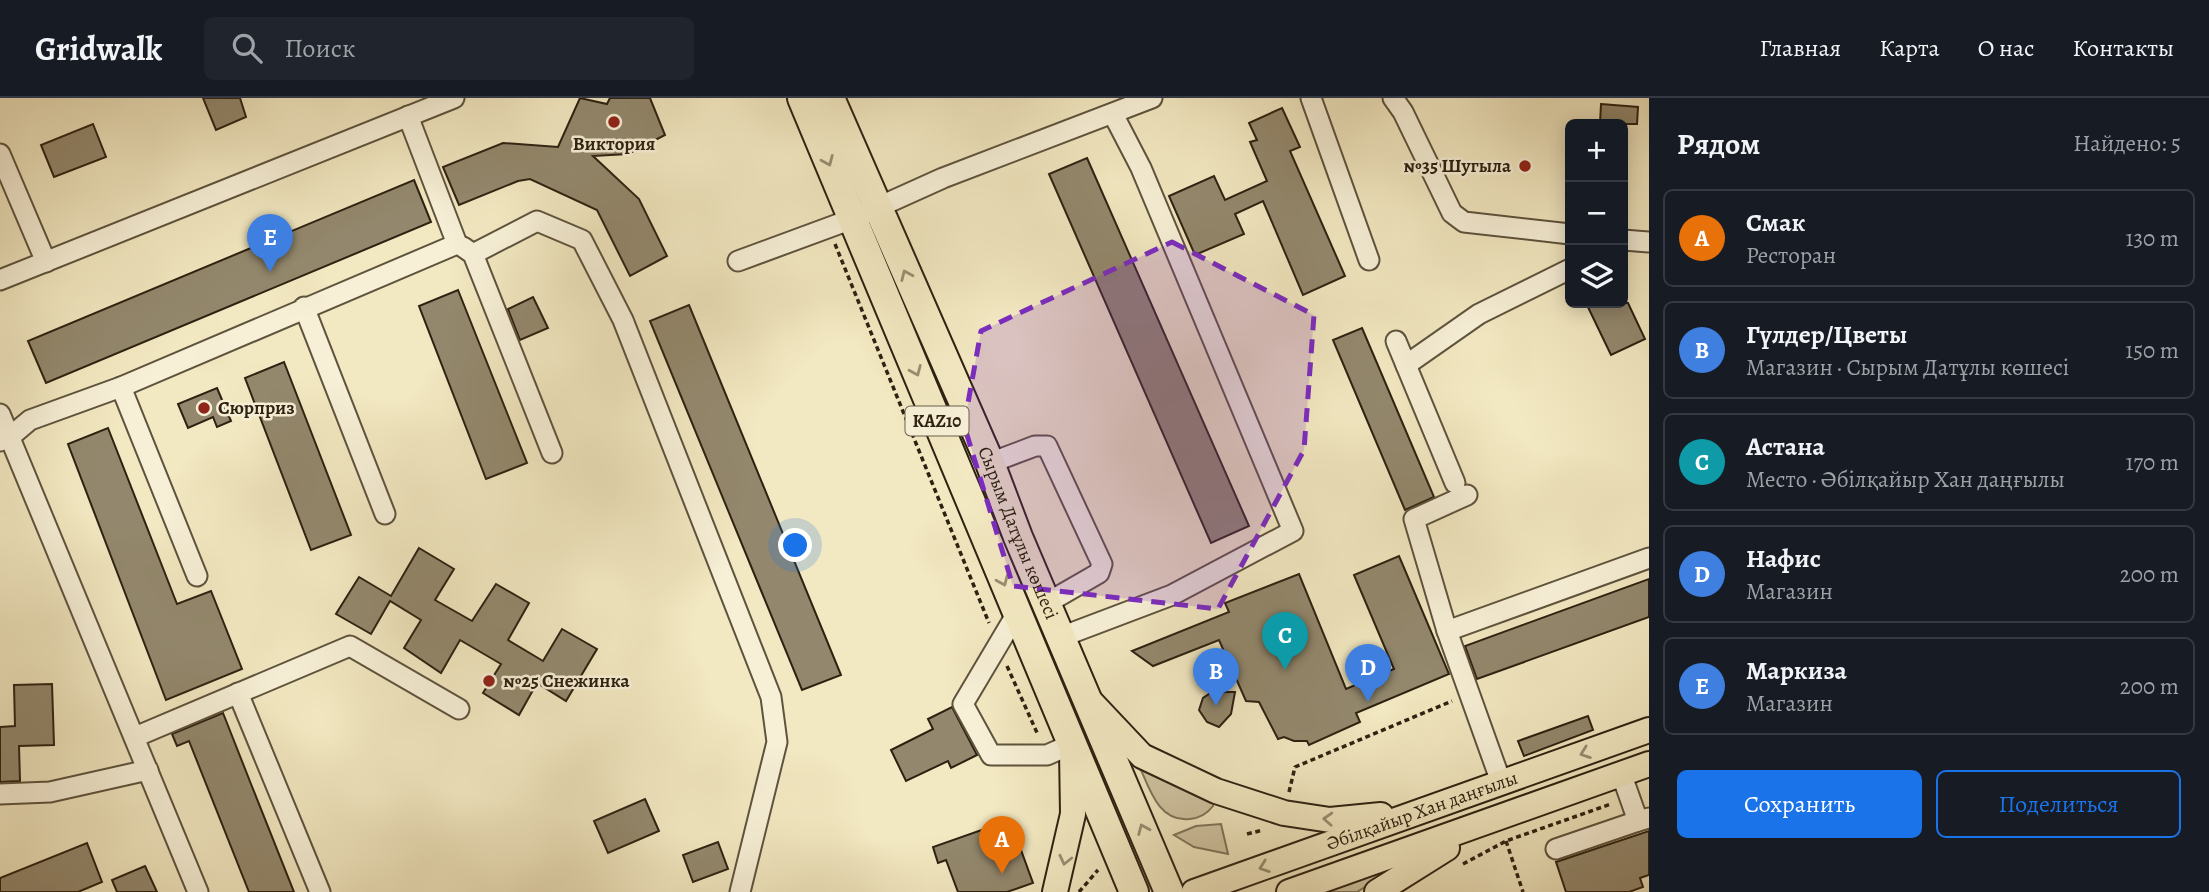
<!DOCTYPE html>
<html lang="ru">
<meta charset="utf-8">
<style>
body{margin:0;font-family:Alegreya,serif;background:#20242c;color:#f1f3f6}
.controls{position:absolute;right:21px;top:21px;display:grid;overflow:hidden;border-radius:10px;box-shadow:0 4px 18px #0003}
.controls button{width:63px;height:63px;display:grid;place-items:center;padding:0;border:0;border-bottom:2px solid #363941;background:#171b24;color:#f1f3f6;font:35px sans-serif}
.you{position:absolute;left:796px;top:448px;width:24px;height:24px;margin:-18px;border:5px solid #fff;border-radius:50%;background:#1a73e8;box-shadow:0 0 0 10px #1a73e833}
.badge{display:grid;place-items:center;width:46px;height:46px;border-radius:50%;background:#1a73e8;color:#fff;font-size:23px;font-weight:700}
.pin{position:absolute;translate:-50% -58px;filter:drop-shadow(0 2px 4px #0008)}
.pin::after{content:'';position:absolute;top:37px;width:24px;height:21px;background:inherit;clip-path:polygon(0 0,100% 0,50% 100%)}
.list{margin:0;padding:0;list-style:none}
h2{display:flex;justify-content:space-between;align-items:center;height:91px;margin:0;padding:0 28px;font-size:30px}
h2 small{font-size:23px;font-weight:400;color:#9ea1a6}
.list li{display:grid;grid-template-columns:46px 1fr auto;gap:21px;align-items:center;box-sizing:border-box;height:98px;margin:0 14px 14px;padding:0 14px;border:2px solid #363941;border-radius:10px}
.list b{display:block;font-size:26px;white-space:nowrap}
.list p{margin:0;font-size:23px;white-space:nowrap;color:#9ea1a6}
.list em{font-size:23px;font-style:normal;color:#9ea1a6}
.actions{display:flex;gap:14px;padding:21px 28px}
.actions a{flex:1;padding:16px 0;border:2px solid #1a73e8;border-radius:10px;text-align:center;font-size:24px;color:#1a73e8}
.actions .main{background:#1a73e8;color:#fff}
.icon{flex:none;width:38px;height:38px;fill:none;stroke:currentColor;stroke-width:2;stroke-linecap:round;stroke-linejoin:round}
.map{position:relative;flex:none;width:1649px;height:794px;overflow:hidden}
header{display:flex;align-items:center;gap:42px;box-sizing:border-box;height:98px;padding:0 35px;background:#171b24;border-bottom:2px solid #363941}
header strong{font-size:33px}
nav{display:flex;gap:38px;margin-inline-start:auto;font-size:24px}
.search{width:490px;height:63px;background:#20242c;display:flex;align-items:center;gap:18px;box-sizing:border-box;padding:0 24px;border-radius:10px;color:#9ea1a6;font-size:26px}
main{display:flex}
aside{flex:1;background:#171b24}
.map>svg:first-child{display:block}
</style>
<header>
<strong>Gridwalk</strong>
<div class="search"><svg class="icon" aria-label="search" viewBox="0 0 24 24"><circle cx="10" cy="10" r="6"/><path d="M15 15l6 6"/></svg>Поиск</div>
<nav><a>Главная</a><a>Карта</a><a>О нас</a><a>Контакты</a></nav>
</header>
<main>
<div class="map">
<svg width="1649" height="794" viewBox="0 0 1649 794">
<rect width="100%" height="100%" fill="#f2e8c1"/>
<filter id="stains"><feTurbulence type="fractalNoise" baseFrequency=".00286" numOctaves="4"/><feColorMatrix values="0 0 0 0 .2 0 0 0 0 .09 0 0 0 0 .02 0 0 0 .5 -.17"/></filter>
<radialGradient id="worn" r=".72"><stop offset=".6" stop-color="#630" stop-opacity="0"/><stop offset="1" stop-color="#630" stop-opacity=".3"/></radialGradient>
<g fill="#d1c6a3" stroke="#7f745a" stroke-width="2">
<path d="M 1138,665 L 1213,701 L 1213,708 C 1207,716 1200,720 1190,721 C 1158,725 1149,689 1138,665 Z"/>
<polygon points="1221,726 1228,756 1194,749 1174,737 1196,728"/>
<polygon points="1399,767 1357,794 1326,794"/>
</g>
<g fill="#93886d" stroke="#2d2111" stroke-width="2">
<polygon points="203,0 240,0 246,19 216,32"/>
<polygon points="580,0 607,6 610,0 650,0 665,37 628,56 593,58 639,101 667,158 630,178 597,112 530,81 518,83 459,107 443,69 503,45 558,49"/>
<polygon points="1601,6 1638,9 1637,26 1600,26"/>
<polygon points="1282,10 1300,49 1290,53 1345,178 1303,197 1263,103 1235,116 1244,136 1195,157 1169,98 1214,78 1225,102 1267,83 1250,44 1257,42 1249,25"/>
<polygon points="93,26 106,59 54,79 41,47"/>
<polygon points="1087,60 1249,428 1211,445 1049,76"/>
<polygon points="414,82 431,124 46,285 28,243"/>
<polygon points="458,192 527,365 486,381 419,208"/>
<polygon points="533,199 548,230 520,242 508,211"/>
<polygon points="1586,205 1628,205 1645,241 1611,257"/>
<polygon points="689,207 841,577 802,592 650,223"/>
<polygon points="1362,230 1434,399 1405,412 1333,242"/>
<polygon points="284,264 351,437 311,452 245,280"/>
<polygon points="217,290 231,323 217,329 213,319 188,330 178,306"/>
<polygon points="108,330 177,506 211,493 242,571 166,602 68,346"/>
<polygon points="419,450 454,471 435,502 472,523 496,486 529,505 508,542 543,563 562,531 597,551 566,603 537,585 519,617 483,595 501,566 460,542 441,575 404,550 421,522 390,503 371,536 336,516 359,479 391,498"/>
<polygon points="1399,458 1449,576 1356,615 1360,624 1309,647 1307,643 1294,643 1284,639 1278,641 1259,604 1246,603 1219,542 1153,568 1132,553 1229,514 1225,505 1299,476 1346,591 1394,571 1354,477"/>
<polygon points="1649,481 1649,519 1477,581 1465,548"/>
<polygon points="52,586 54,647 19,648 20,683 0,684 0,629 15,628 14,587"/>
<polygon points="1212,594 1235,594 1231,616 1219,629 1207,624 1199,612 1203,600"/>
<polygon points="952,609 977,657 951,670 948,663 906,683 891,652 933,631 928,621"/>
<polygon points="223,615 251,686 294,794 249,794 189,643 177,648 172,636"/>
<polygon points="1588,618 1593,632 1524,658 1518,643"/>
<polygon points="645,701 659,733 608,755 594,723"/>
<polygon points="1010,722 1033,785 1007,794 958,794 946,762 938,765 933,749"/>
<polygon points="1649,733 1649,777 1640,780 1643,789 1629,794 1566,794 1556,764"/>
<polygon points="718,744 728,771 693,784 683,757"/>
<polygon points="87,745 102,784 78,794 0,794 0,780"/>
<polygon points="145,768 157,794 117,794 112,782"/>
</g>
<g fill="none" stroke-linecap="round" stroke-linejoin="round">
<g stroke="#5e533d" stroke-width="23">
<g id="minor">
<polyline points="1311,0 1369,162"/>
<polyline points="1393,0 1403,14 1452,115 1464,124 1570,136"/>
<polyline points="0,56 46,164"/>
<polyline points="1623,142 1649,144"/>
<polyline points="463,149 473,156 552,355"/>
<polyline points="473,156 537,123 582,142 623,222 771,599 777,644 740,794"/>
<polyline points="738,163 852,121 943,80 1152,0"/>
<polyline points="0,182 454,0"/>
<polyline points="304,209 385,416"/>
<polyline points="1396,243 1455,385"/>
<polyline points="1406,267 1479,216 1570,171"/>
<polyline points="121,289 197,478"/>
<polyline points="0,316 198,794"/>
<polyline points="0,343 11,338 30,322 121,289 457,146 408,18"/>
<polyline points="990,365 1035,348 1047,348 1102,466 1099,475 1047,505"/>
<polyline points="1467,397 1414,421 1447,533 1501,684"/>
<polyline points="1017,515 963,606 991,657 1047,657 1072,646"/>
<polyline points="1447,533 1649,460"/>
<polyline points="1061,539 1172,497 1293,433 1141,70 1113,16"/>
<polyline points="238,595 320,794"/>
<polyline points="135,639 350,548 459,611"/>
<polyline points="1621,675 1638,723 1649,720"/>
<polyline points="0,696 50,694 148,672"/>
<polyline points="1556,751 1638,723"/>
</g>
</g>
<g stroke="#2d2111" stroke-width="28">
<g id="major">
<polyline points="1092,605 1142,658 1216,693 1284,715 1330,722 1381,717"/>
<polyline points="1055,794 1073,716 1072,653"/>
<path id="s1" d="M 1194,794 L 1649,632"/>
<polyline points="1289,794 1649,666"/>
<polyline points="1377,794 1447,750"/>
</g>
</g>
<g stroke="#2d2111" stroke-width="32">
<g id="highway">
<polyline points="802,0 1134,794"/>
<path id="s2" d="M 830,0 L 990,365 L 1018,439 L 1169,794"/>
</g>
</g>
<g stroke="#2d2111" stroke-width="3.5" stroke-dasharray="5 3.5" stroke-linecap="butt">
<polyline points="835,146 989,525"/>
<polyline points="1007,568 1038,637"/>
<polyline points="1289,694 1295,669 1452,603"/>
<polyline points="1247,736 1263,732"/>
<polyline points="1506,743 1523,794"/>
<polyline points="1463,766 1506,743 1611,706"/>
<polyline points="1079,794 1098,772"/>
</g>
<use href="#minor" stroke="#f7f0d7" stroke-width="19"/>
<use href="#major" stroke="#f2e8c1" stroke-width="24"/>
<use href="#highway" stroke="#f2e8c1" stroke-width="28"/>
</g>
<defs><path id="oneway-chevron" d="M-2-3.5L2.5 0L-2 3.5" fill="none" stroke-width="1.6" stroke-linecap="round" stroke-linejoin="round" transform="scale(1.75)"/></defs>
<g stroke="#998e72">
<use href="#oneway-chevron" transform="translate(828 63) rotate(67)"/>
<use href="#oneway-chevron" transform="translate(906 177) rotate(-114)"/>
<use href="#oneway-chevron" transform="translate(916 273) rotate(67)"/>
<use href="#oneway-chevron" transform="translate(1003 483) rotate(67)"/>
<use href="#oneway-chevron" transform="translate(1585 655) rotate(160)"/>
<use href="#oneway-chevron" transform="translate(1328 721) rotate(-177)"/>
<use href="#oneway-chevron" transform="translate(1143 731) rotate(-113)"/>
<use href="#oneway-chevron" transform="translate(1065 762) rotate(103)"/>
<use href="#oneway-chevron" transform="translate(1264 769) rotate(160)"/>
</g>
<path fill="#7b2cbf" fill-opacity="0.2" stroke="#7b2cbf" stroke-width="5" stroke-dasharray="14 9" stroke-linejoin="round" d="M 1172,144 L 1314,217 L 1304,352 L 1218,511 L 1013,488 L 964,327 L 981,233 Z"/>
<g fill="#8f2418" stroke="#f7f0d7" stroke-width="2.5">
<circle cx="614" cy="24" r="7"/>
<circle cx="1525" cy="68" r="7"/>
<circle cx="204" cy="310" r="7"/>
<circle cx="489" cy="583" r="7"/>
</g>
<g text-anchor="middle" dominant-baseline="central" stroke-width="5" stroke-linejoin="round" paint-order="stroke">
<rect fill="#f7f0d7" stroke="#6a5f4c" stroke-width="2" x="905.5" y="308.5" width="63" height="29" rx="5"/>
<g font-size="18" font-weight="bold" fill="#2d2111">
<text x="937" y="323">KAZ10</text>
</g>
<g font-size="19" font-weight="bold" fill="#2d2111" stroke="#f7f0d7" text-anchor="start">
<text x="614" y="46" text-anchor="middle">Виктория</text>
<text x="1511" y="68" text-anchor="end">№35 Шугыла</text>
<text x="218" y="310">Сюрприз</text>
<text x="503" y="583">№25 Снежинка</text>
</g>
<g font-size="19" fill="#2d2111" stroke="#f7f0d7">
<text stroke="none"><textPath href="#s2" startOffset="474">Сырым Датұлы көшесі</textPath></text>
<text stroke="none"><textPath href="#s1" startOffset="242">Әбілқайыр Хан даңғылы</textPath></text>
</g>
</g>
<rect width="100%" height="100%" filter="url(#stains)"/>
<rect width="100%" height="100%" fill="url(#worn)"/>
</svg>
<div class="controls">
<button>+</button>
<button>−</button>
<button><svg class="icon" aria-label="layers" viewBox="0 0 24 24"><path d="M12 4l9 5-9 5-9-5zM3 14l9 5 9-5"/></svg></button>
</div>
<div class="you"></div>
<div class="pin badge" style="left:1002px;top:776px;background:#e8710a">A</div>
<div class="pin badge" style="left:1216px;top:608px;background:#3f7fe0">B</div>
<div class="pin badge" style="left:1285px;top:572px;background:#0f9aa8">C</div>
<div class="pin badge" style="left:1368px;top:604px;background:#3f7fe0">D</div>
<div class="pin badge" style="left:270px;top:174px;background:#3f7fe0">E</div>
</div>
<aside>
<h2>Рядом<small>Найдено: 5</small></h2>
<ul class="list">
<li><span class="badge" style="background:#e8710a">A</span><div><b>Смак</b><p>Ресторан</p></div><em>130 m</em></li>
<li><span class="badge" style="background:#3f7fe0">B</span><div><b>Гүлдер/Цветы</b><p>Магазин · Сырым Датұлы көшесі</p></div><em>150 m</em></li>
<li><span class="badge" style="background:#0f9aa8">C</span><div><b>Астана</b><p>Место · Әбілқайыр Хан даңғылы</p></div><em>170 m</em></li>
<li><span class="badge" style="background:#3f7fe0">D</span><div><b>Нафис</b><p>Магазин</p></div><em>200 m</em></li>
<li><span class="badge" style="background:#3f7fe0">E</span><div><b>Маркиза</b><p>Магазин</p></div><em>200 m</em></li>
</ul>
<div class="actions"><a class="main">Сохранить</a><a>Поделиться</a></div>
</aside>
</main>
